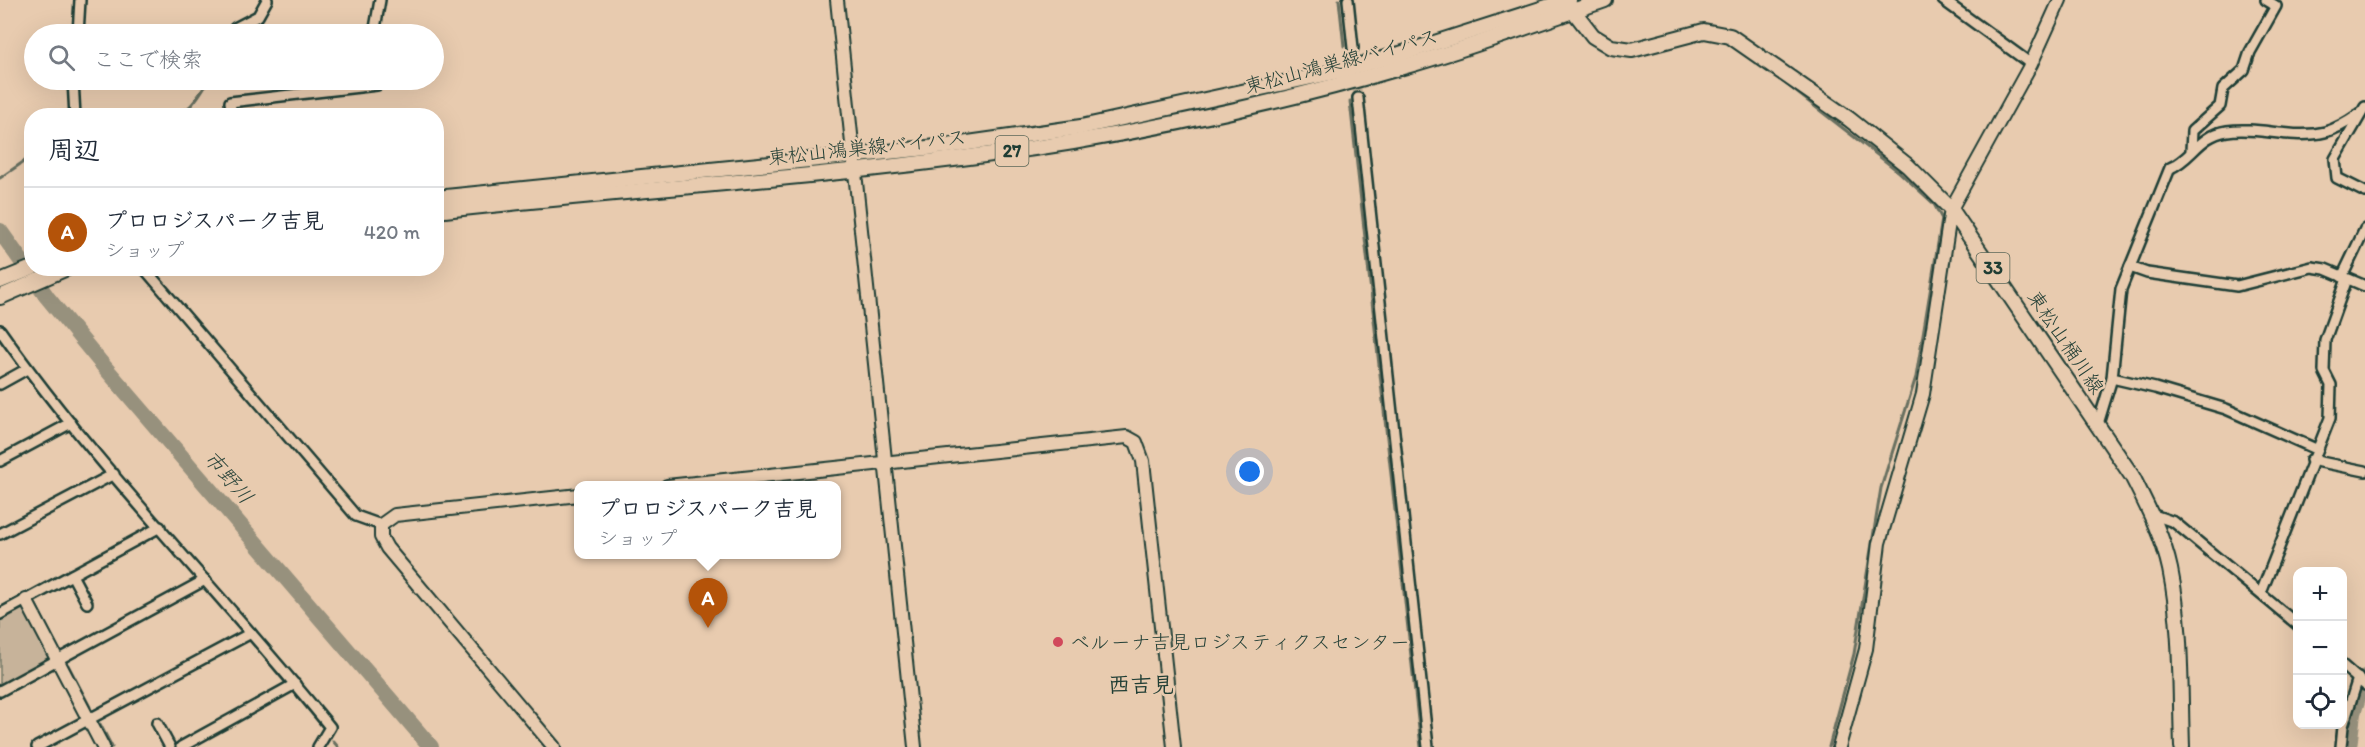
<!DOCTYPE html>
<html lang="ja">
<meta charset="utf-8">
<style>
body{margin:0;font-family:Itim,"Klee One",sans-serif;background:#f2f2f3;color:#1f2937}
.controls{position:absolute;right:18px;bottom:18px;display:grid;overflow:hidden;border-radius:12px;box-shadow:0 6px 24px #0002}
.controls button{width:54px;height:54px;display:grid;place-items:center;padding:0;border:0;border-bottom:2px solid #e0e1e3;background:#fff;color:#1f2937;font:30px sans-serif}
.you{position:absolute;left:1250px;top:472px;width:21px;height:21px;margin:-15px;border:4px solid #fff;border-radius:50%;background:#1a73e8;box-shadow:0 0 0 9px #1a73e833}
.badge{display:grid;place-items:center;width:39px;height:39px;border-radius:50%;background:#b45309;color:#fff;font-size:20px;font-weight:700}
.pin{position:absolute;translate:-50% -50px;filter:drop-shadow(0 2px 3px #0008)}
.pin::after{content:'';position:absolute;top:32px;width:21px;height:18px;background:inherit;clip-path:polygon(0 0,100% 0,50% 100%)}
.popup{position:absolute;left:574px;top:481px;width:267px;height:78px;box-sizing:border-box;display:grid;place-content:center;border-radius:12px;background:#fff;filter:drop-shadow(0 2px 4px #0005);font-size:20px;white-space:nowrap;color:#747a83}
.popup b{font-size:22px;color:#1f2937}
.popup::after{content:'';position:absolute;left:50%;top:100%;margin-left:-12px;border:12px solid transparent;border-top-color:#fff}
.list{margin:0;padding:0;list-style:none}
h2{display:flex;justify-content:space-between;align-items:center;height:78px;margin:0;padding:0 24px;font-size:26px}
h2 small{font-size:20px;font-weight:400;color:#747a83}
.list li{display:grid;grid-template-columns:39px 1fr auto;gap:18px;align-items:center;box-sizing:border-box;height:90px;padding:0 24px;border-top:2px solid #e0e1e3}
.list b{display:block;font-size:22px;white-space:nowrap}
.list p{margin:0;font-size:20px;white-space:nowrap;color:#747a83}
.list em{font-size:20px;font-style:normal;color:#747a83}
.icon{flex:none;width:33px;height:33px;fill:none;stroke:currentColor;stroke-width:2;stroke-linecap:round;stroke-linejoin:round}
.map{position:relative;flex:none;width:2365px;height:747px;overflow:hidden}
.search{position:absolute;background:#fff;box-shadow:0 6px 24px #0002;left:24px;top:24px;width:420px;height:66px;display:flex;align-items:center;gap:15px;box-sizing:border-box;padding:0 21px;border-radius:33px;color:#747a83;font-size:22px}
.panel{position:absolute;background:#fff;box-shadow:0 6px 24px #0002;left:24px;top:108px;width:420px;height:168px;border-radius:24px}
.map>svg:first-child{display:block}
</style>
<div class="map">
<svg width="2365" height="747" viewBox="0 0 2365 747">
<rect width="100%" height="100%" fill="#e8cbaf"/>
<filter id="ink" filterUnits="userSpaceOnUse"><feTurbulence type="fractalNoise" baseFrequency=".0167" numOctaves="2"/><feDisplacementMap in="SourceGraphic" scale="12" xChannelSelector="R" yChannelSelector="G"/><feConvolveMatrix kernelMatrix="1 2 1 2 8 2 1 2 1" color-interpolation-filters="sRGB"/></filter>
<g filter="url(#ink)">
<polygon fill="#c7b39a" stroke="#737867" stroke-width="1.5" points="23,608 50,658 0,685 0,620"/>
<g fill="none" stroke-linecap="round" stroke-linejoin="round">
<g stroke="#676f60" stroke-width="3">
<polyline points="1339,0 1344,46"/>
<polyline points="234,34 260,21 262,17"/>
<polyline points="1768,70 1898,171 1934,204 1942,219 1916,377 1881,488 1854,654 1829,747"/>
<polyline points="1350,101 1421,747"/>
<path d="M 166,116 C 192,113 195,100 209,80"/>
<polyline points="0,178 32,156"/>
<polyline points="0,340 19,365"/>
<polyline points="28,378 61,420"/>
<polyline points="0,390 22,378"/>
<polyline points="213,596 240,628"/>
<polyline points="36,605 59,650"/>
<polyline points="0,608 29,592"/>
<polyline points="252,642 285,682"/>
<polyline points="68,665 90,707"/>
<polyline points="298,697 322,726"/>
<polyline points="100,724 112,747"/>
<polyline points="333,741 338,747"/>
</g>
<g stroke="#97917d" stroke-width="16">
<polyline points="0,231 47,297 102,364 431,747"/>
<polyline points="2349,747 2353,713 2365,677"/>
</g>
<polyline stroke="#c0af96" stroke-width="9" stroke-dasharray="9 4.5" stroke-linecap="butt" points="1353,48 1358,98"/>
<g stroke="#1f3d34" stroke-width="14">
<g id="street">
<polyline points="1348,0 1353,48"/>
<polyline points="1943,0 2031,64"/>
<polyline points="235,28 258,16 267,0"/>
<polyline points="78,34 80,0"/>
<polyline points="374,34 380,0"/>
<polyline points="73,80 75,116"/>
<polyline points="1358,98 1428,747"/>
<polyline points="2365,107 2335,159 2337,178 2365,192"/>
<polyline points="232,116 230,102 377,85 377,80"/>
<polyline points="2191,151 2192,131 2220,106 2223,89 2244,70 2250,52 2276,6 2266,0"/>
<polyline points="2130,267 2147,273 2237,286 2312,267 2325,269 2365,286"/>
<polyline points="144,268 356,516 381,525"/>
<polyline points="2342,277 2365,229"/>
<path d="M 0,330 C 99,471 222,593 330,727 L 318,747"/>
<polyline points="2112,378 2155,388 2226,409 2316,449"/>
<polyline points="0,384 27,369"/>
<path d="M 2098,424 L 2112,378 L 2121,289 L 2170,168 C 2192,159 2199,135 2227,131 C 2259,126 2293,140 2325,132 C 2336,129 2348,122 2358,115"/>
<polyline points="2311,460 2365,471"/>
<polyline points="0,461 71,423"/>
<polyline points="2151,514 2174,522 2298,625"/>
<polyline points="0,534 114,474"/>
<polyline points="72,575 87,603"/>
<polyline points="2261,593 2330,418 2331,385 2324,371 2325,340 2347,279"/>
<polyline points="0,614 160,527"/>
<polyline points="2342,665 2365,685"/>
<polyline points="0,691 205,580"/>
<polyline points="157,723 170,747"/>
<polyline points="37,747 251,633"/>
<polyline points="181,747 295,684"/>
<polyline points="2341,747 2343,726 2358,678"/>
</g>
</g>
<g stroke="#1f3d34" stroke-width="16">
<g id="secondary">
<polyline points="837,0 915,747"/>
<polyline points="667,486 1127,437 1136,442 1143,461 1174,747"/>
<polyline points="26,600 103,747"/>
<polyline points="554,747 387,548 381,537 381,525 395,515 579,495"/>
<polyline points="1839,747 1866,649 1879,543 1923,394 1951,209 2031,64 2060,0"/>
</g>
</g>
<g stroke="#1f3d34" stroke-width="18">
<g id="primary">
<path d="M 1569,5 L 1593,36 L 1611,47 L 1632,50 L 1704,31 L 1730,36 L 1849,119 L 1908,166 L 1951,209 L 2132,476 C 2147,506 2163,536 2170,569 C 2182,627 2180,688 2182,747"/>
<polyline points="436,198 947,146 1081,127 1339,71 1400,54 1569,0"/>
<path d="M 436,211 C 648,187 863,176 1073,142 C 1185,123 1297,98 1406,66 C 1473,47 1539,22 1605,0"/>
<polyline points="0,281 32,268"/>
<polyline points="0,297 67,268"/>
</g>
</g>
<use href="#street" stroke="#e8cbaf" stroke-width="9"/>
<use href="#secondary" stroke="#e8cbaf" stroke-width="12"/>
<use href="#primary" stroke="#e8cbaf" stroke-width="14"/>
</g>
</g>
<circle fill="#d1495b" stroke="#e8cbaf" stroke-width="2" cx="1058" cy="642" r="6"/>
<g text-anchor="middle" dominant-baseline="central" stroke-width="5" stroke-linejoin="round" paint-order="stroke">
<g fill="#e8cbaf" stroke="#5b6859" stroke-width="1.5">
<rect x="995.5" y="136" width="33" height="30" rx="4.5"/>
<rect x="1976.5" y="253" width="33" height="30" rx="4.5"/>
</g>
<g font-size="18" font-weight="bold" fill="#1f3d34">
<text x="1012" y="151">27</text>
<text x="1993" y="268">33</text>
</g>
<g font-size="20" fill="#1f3d34" stroke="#e8cbaf">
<text transform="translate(1341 61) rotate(-15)">東松山鴻巣線バイパス</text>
<text transform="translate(867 147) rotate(-6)">東松山鴻巣線バイパス</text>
<text transform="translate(2066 342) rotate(56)">東松山桶川線</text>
</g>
<g font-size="20" fill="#1f3d34" stroke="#e8cbaf" text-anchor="start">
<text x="1070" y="642">ベルーナ吉見ロジスティクスセンター</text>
</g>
<g font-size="21" font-style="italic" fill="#2b453b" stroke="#e8cbaf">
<text transform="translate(229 477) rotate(49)">市野川</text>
</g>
<g font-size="22" font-weight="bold" fill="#1f3d34" stroke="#e8cbaf">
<text x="1141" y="684">西吉見</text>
</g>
</g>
</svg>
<div class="controls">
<button>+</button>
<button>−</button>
<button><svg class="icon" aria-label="locate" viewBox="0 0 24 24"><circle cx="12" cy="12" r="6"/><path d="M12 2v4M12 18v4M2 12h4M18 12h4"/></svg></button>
</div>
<div class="you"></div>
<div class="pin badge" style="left:708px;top:628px">A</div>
<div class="popup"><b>プロロジスパーク吉見</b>ショップ</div>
<div class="search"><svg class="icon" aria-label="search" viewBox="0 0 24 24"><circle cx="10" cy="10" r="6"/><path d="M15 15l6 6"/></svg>ここで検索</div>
<section class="panel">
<h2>周辺<small></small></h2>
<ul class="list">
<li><span class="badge">A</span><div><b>プロロジスパーク吉見</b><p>ショップ</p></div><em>420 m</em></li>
</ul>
</section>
</div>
